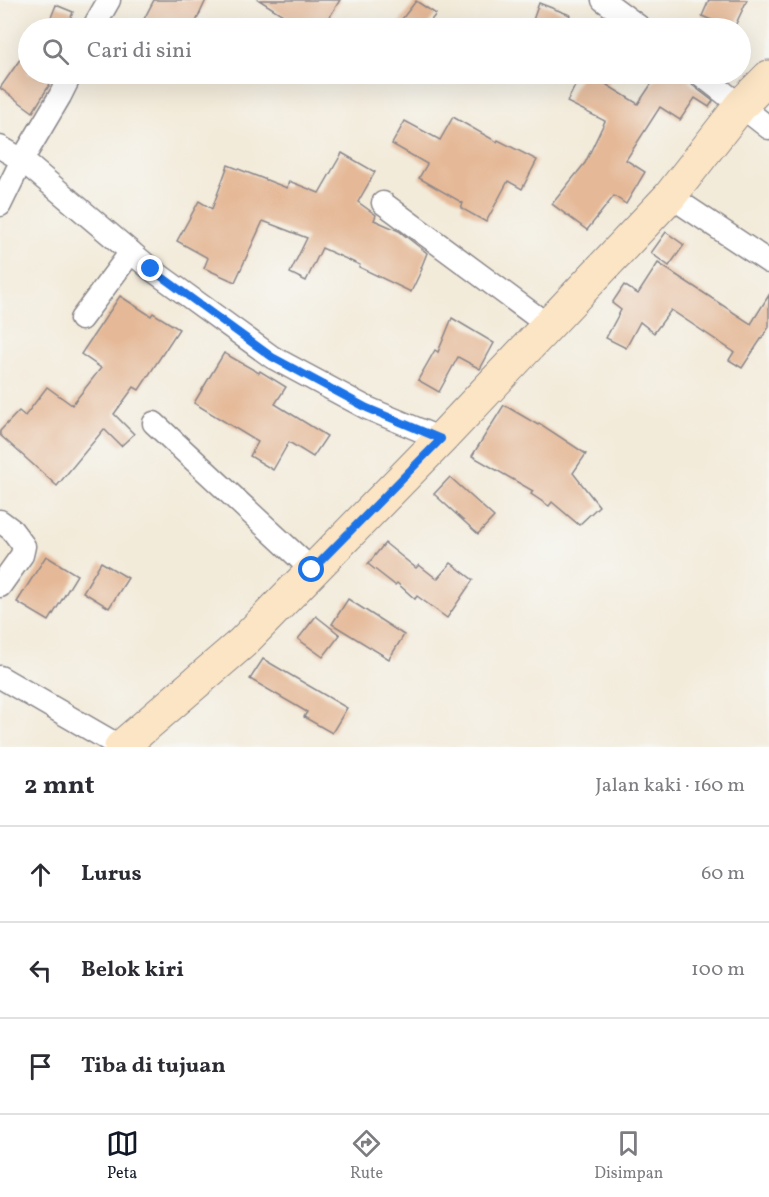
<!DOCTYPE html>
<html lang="id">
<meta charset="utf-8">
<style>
body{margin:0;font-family:Vollkorn,serif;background:#f2f2f3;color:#2b2b33}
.stop{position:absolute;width:18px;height:18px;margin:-14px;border:4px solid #1a73e8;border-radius:50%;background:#fff}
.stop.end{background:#1a73e8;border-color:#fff;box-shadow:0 2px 6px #0008}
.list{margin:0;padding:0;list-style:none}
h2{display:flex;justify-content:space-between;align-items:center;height:78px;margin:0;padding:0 24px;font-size:26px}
h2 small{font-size:20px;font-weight:400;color:#7c7c81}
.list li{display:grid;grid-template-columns:39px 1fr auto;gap:18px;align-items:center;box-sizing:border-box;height:96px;padding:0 24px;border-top:2px solid #e1e1e2}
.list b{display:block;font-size:22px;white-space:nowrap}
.list em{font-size:20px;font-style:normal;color:#7c7c81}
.icon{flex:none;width:33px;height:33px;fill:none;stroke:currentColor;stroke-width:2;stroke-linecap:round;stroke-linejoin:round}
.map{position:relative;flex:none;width:769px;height:747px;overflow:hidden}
.search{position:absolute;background:#fff;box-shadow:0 6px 24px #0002;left:18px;right:18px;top:18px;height:66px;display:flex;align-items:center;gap:15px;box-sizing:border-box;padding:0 21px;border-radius:33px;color:#7c7c81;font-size:22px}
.sheet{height:366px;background:#fff}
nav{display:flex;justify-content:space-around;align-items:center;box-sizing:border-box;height:84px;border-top:2px solid #e1e1e2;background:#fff;font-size:16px;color:#7c7c81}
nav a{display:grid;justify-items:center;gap:3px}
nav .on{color:#111827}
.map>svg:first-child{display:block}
</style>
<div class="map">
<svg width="769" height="747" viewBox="0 0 769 747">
<rect width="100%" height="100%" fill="#f6f6f2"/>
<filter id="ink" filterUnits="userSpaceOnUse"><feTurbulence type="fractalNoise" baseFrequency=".0167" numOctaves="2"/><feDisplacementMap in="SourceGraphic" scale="12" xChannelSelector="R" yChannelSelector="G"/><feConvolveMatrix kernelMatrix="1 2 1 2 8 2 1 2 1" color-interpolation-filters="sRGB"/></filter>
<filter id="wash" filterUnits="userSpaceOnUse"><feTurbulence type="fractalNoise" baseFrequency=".008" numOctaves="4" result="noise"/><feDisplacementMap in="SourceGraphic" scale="24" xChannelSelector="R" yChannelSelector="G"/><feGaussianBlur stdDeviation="1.35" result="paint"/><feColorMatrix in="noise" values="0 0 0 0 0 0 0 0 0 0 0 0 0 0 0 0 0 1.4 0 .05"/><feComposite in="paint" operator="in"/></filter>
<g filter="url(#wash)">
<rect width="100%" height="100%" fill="#f3ebda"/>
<g id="blocks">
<g fill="#e5b998">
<polygon points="154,0 206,0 193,28 153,28 142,23"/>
<polygon points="259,0 340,0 323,28 290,28 294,22"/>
<polygon points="709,0 747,0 734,28 730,28 702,16"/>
<polygon points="416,1 436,14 425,28 395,28"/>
<polygon points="539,3 570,15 565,28 547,28 532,23"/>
<polygon points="56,5 73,12 67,28 50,20"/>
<polygon points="28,48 28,74 56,74 33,112 0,88"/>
<polygon points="581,74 613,74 607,85 638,104 658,74 687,74 691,84 713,101 709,107 695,98 680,120 660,107 626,160 645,172 626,204 614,196 587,230 552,204 585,163 605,121 567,102"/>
<polygon points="453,117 497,142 498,140 537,160 522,189 508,181 486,222 461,208 463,203 419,178 427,164 392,144 405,121 440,140"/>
<polygon points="342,153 375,172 358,202 376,215 374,220 399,231 427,253 421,268 422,269 411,292 359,267 360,265 322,248 306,281 290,273 307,238 263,221 235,282 204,268 208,258 177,241 199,201 212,209 228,165 287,188 289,181 319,193"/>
<polygon points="666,232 684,245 669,266 651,253"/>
<polygon points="658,263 751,324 769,295 769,327 742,368 729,360 734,352 671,310 654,333 640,322 626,348 606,338 621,310 612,303 624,285 638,294"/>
<polygon points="120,296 151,316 153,313 179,329 139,390 134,387 114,414 134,434 121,446 104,429 57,486 0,435 0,431 19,411 25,416 47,387 72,405 101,368 81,354"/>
<polygon points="452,318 494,343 480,369 458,357 439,392 418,380 435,350 438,352"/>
<polygon points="224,353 259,373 260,371 286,387 275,404 327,436 313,457 289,442 273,470 250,456 258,442 194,403"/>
<polygon points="504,405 538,425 539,423 586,454 573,473 599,506 579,525 552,502 549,506 531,494 533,491 472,456"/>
<polygon points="450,477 494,517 478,534 434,494"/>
<polygon points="385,543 416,568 419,565 437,579 451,563 473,580 447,618 417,596 415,599 397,583 395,585 368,564"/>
<polygon points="46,556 77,575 49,621 17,602"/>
<polygon points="101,562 128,578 109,608 83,592"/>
<polygon points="348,599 404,635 389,659 332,624"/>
<polygon points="316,616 340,635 323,657 298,639"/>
<polygon points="263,659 347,708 332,733 304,717 307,712 250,679"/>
</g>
</g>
</g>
<g filter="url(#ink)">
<use href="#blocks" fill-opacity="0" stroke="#8a868a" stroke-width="1.5"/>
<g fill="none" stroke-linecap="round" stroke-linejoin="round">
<g stroke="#8a868a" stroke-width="25">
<g id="street">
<polyline points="603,0 641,28"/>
<polyline points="93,28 109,0"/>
<polyline points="71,74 60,96 22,160 151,269 272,357 367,408 441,439"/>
<polyline points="700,74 769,128"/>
<polyline points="0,147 22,160 0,205"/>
<polyline points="670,196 769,262"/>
<polyline points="383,203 549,326"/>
<polyline points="81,319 131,252"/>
<polyline points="154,423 312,570"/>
<polyline points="0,521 12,530 24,546 22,555 0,586"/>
<polyline points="0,677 121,747"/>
</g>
</g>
<g stroke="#8a868a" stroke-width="35">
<polyline id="secondary" points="121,747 242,643 441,439 670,196 741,105 769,77"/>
</g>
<use href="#street" stroke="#fff" stroke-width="22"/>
<use href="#secondary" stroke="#fce5c4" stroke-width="33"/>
</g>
</g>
<g fill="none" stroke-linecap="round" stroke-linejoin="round" filter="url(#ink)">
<polyline stroke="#1a73e8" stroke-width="8" points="151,269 272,357 367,408 441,439 312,570"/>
</g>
</svg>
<div class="stop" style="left:312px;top:570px"></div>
<div class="stop end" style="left:151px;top:269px"></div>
<div class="search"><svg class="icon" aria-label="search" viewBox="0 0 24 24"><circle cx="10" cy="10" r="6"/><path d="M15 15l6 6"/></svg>Cari di sini</div>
</div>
<section class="sheet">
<h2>2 mnt<small>Jalan kaki · 160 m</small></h2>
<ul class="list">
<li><svg class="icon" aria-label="ahead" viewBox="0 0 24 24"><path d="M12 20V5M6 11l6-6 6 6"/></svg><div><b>Lurus</b></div><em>60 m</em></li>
<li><svg class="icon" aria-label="left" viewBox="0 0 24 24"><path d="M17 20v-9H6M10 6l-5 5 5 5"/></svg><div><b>Belok kiri</b></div><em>100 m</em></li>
<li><svg class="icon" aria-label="arrive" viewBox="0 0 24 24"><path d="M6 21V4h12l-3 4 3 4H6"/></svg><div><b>Tiba di tujuan</b></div></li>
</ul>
</section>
<nav>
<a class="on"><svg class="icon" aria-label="map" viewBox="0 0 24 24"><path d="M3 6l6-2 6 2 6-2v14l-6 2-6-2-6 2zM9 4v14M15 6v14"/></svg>Peta</a>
<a><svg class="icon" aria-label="directions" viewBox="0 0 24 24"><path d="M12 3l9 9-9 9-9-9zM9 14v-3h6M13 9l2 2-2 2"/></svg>Rute</a>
<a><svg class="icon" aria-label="saved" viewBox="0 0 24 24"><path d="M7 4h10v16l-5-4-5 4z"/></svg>Disimpan</a>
</nav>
